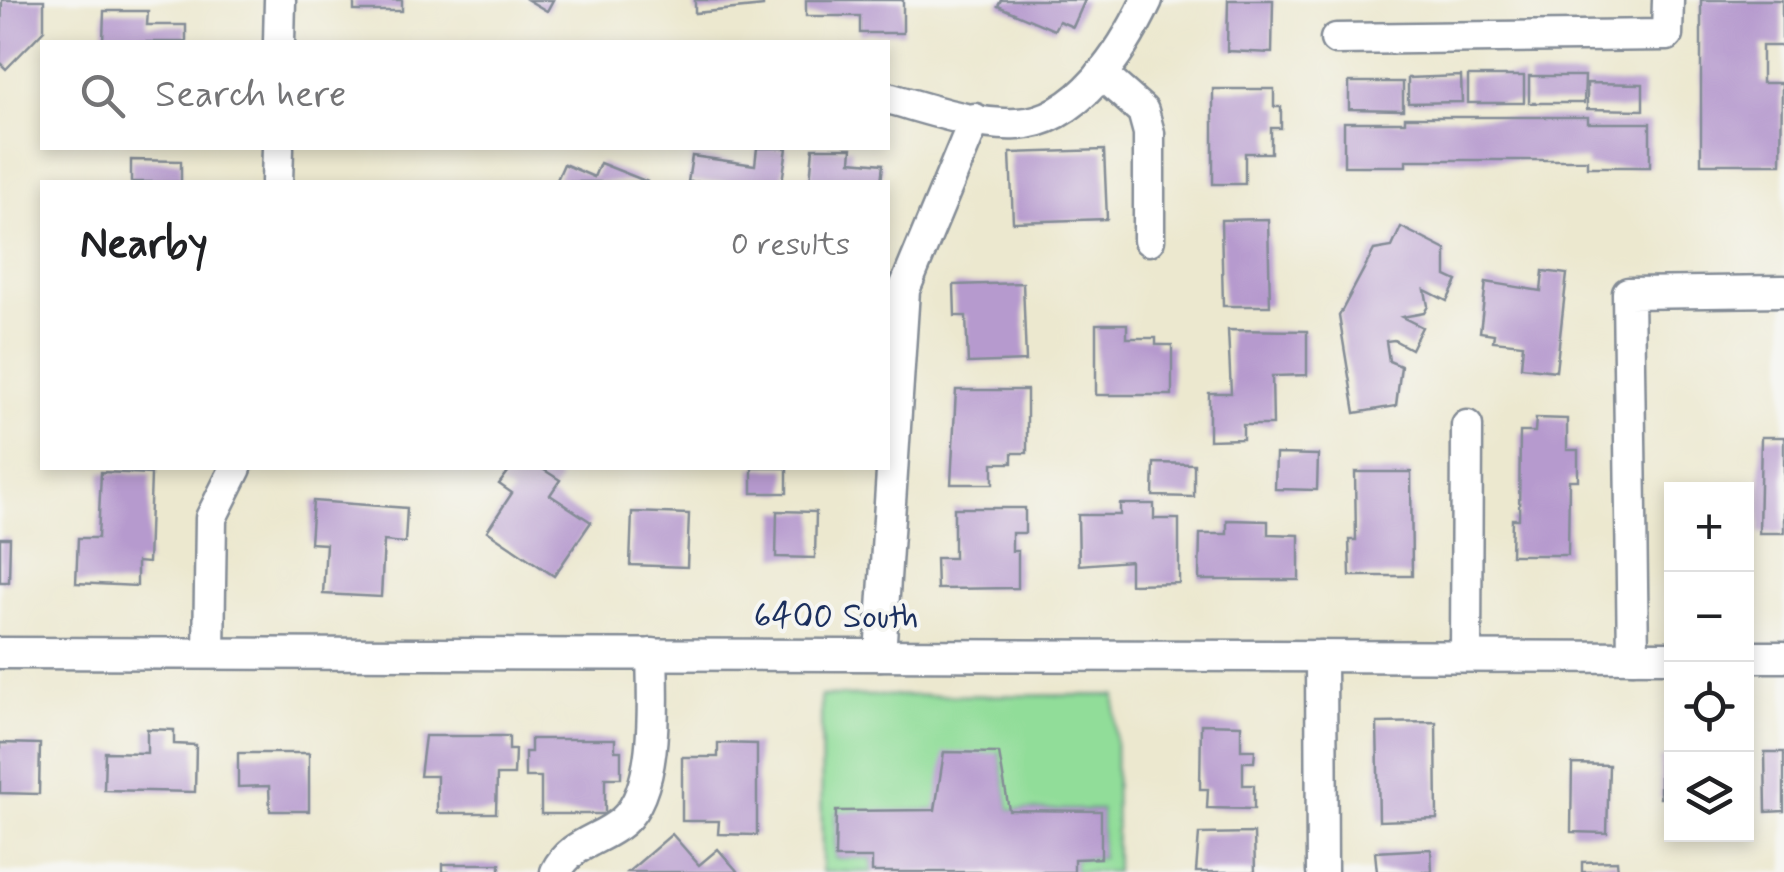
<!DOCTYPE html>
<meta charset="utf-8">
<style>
body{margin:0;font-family:Mynerve,sans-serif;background:#f6f6f6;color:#202124}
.controls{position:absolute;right:30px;bottom:30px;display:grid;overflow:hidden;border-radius:0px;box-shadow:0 5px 15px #0003}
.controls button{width:90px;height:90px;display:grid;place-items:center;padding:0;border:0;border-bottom:2px solid #e0e0e0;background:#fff;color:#202124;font:50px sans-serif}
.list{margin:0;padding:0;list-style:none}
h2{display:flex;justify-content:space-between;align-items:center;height:130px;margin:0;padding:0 40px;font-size:42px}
h2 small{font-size:32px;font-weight:400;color:#757577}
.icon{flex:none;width:55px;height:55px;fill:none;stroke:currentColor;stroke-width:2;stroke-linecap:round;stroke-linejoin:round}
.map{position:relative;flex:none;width:1784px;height:872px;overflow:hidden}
.search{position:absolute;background:#fff;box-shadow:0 5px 15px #0003;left:40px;top:40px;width:850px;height:110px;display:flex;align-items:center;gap:25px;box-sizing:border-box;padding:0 35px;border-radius:0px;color:#757577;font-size:38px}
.panel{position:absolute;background:#fff;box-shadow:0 5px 15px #0003;left:40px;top:180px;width:850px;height:290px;border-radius:0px}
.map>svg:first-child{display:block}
</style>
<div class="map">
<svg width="1784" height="872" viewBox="0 0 1784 872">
<rect width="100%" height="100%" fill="#f6f6f2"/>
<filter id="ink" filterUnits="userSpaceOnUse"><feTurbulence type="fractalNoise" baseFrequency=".01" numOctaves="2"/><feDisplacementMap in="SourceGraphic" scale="20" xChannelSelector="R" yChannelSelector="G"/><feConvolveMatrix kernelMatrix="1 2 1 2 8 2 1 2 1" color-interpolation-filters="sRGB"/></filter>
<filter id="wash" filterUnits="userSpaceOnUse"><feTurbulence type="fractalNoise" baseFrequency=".0048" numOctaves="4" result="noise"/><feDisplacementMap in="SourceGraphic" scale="40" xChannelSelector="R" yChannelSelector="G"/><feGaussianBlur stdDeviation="2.25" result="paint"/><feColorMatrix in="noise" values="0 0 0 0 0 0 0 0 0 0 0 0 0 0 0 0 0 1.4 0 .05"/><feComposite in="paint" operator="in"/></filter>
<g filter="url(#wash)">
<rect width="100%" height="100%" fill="#ece8cf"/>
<polygon fill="#91dd99" stroke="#56867c" stroke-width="2.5" points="1115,695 1116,872 1074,872 1074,859 1101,858 1101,810 1009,810 999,753 935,810 836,813 835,858 872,858 872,872 822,872 821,696"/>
<g id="blocks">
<g fill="#b69ace">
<polygon points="2,0 44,0 44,30 6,69 0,63"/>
<rect x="354" y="0" width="48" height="11"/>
<polygon points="528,0 553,0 547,11"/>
<polygon points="695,0 763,0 763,6 695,13"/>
<polygon points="806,0 903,0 903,33 860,33 860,16 806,16"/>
<polygon points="1001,0 1085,0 1073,27 1059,21 1054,30 998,6"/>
<polygon points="1228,0 1273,0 1272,53 1227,51"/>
<polygon points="1701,0 1782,0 1782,46 1762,46 1762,83 1782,83 1781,164 1701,164"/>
<polygon points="104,11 148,11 147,25 186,25 186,42 103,42"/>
<polygon points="1461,76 1462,102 1408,103 1408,78"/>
<rect x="1468" y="76" width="56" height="27"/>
<polygon points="1529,76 1585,76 1584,103 1529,103"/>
<polygon points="1349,82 1403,82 1403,110 1349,109"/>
<polygon points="1587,83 1643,84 1643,110 1587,109"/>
<polygon points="1213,89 1274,89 1274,107 1281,107 1281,128 1271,128 1271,153 1245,153 1245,184 1213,184"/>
<polygon points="1405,117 1588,117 1588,123 1650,123 1650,167 1587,167 1587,160 1406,160 1406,166 1344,166 1344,122 1405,122"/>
<polygon points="757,148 787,148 782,182 688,182 692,156 755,165"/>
<polygon points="813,148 852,148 851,161 883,164 881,182 810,182"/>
<polygon points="1104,150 1107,219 1013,222 1010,153"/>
<polygon points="131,160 181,161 181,182 131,182"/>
<polygon points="600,163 648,182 556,182 564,164 594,177"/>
<polygon points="1268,219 1270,306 1223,306 1221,220"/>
<polygon points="1401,227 1446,250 1446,276 1457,281 1447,301 1425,290 1428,306 1424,313 1402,317 1422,327 1411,349 1394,340 1386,341 1389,361 1401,366 1396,406 1355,413 1339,316 1374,250 1392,247"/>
<polygon points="1543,271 1567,274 1556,371 1521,367 1523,344 1493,341 1494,334 1480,332 1486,282 1541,291"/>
<polygon points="1023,283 1026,361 968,363 966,316 955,316 954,285"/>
<polygon points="1096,324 1127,324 1127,338 1156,338 1156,345 1172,345 1172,395 1096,395"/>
<polygon points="1228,330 1307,331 1307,375 1272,376 1273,425 1243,425 1243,439 1209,440 1209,393 1231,393"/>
<polygon points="956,390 1027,390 1027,453 1012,453 1012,463 993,463 993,484 951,484"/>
<polygon points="1536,418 1567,419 1567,450 1578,450 1578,480 1569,480 1568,555 1511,555 1512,519 1519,519 1520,432 1535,432"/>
<polygon points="1761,437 1784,437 1784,533 1759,533"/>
<polygon points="1276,454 1318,455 1317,490 1275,489"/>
<polygon points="1154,463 1194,464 1194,497 1153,496"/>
<polygon points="511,468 541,468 560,480 550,495 591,522 554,576 487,531 512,493 499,484"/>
<rect x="752" y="468" width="35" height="25"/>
<polygon points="101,472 151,474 148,563 137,562 137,586 76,583 78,538 98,538"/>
<polygon points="1355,472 1411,472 1412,576 1350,576 1349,540 1356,540"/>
<polygon points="313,501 407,508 405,543 384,541 381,597 323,594 326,544 310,543"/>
<polygon points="1120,504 1154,504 1154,519 1179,519 1179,583 1130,584 1130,561 1079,565 1078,515 1120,515"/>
<polygon points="954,508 1025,508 1025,533 1012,533 1012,551 1018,551 1018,588 937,589 936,558 954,558"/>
<polygon points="777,511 816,512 815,558 776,557"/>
<polygon points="632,512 689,514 687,567 630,565"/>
<polygon points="1227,520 1268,521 1268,534 1299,535 1299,580 1199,580 1200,534 1227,534"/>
<polygon points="0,538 10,538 9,582 0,582"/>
<polygon points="1436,722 1437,819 1379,821 1377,723"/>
<polygon points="1201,724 1241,725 1241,750 1255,750 1254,762 1243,762 1243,785 1254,785 1254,809 1207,808 1208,789 1200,789"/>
<polygon points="147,729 174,730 174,744 196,745 195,792 104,790 105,752 147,753"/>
<polygon points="425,736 509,736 509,750 515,750 514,775 497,775 496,813 437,813 437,776 420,776"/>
<polygon points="531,739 615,739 615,751 621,751 621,778 605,778 605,814 541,814 541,777 525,777 525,752 531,752"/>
<polygon points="0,743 40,744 39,794 0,793"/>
<polygon points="718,743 757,744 757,835 718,834 719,821 682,821 682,757 718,757"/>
<polygon points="944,752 999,753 1009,810 1101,811 1101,858 1074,859 1074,872 872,872 872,858 835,858 836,811 935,810"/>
<polygon points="1765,752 1784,752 1784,811 1766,812"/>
<polygon points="238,753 309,753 309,811 270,811 269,786 238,787"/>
<rect x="1660" y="758" width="12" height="40"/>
<polygon points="1572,764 1609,765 1607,833 1571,832"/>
<polygon points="1254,833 1255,872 1196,872 1199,834"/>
<polygon points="672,834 699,865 718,849 738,872 628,872"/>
<polygon points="1431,849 1432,872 1377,872 1375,852"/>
<polygon points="1617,861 1618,872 1582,872 1582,862"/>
<rect x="443" y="864" width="57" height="8"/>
</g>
</g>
</g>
<g filter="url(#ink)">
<use href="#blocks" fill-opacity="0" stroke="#848c96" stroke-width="2.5"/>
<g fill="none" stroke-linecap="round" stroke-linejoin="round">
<g stroke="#848c96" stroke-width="35">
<g id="minor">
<polyline points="1336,39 1667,35 1668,0"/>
<polyline points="279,42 280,0"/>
<polyline points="1101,74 1143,111 1149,133 1149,240"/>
<path d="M 888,98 C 928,109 975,126 1017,124 C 1079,122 1124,49 1147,0"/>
<polyline points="277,182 278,148"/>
<polyline points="0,653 1672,657"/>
<polyline points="209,653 211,518 236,468"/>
<polyline points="880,655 904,290 975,119"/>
<polyline points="1321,656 1322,872"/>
<polyline points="1466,656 1467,426"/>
<polyline points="1633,657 1628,293 1784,291"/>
<polyline points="1746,657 1784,657"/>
<path d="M 556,872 C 571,842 600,841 623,821 C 659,789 653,698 652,654"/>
</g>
</g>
<use href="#minor" stroke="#fff" stroke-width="30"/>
</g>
</g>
<g text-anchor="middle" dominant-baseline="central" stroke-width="8" stroke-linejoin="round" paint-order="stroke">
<g font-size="35" fill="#1b2f5e" stroke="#f6f6f2">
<text x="836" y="617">6400 South</text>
</g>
</g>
</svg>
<div class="controls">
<button>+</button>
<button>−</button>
<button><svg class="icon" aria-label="locate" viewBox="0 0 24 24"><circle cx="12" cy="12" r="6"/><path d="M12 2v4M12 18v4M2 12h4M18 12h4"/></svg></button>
<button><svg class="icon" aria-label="layers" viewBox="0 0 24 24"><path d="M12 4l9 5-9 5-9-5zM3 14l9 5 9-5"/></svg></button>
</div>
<div class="search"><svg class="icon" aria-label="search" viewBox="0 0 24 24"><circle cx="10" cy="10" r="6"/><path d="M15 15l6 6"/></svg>Search here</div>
<section class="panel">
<h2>Nearby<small>0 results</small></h2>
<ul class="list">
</ul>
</section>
</div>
